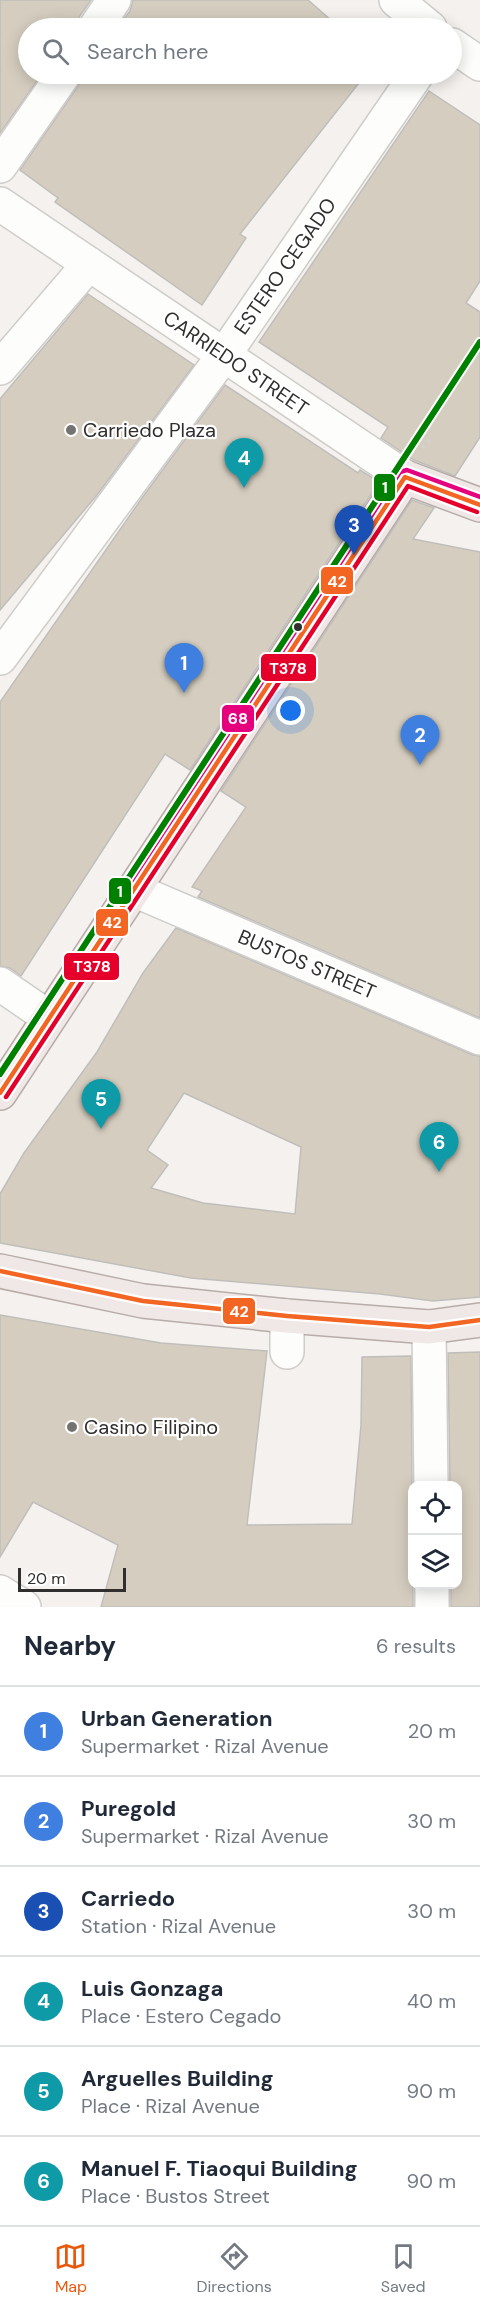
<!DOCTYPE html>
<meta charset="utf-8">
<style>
body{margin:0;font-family:"DM Sans",sans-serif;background:#f6f6f7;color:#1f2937}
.controls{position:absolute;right:18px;bottom:18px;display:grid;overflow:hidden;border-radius:12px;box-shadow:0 3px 15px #0003}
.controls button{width:54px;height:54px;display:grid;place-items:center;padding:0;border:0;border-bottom:2px solid #e0e1e3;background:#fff;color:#1f2937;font:30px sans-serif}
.scale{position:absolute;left:18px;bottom:15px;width:108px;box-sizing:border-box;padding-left:6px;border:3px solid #312f2d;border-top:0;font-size:16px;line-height:21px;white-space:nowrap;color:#312f2d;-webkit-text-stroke:4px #fff;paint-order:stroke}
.you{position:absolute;left:291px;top:711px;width:21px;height:21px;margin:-15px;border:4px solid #fff;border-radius:50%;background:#1a73e8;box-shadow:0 0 0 9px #1a73e833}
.badge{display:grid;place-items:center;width:39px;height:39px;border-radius:50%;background:#ea580c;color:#fff;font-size:20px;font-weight:700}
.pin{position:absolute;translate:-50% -50px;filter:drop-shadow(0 2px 3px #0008)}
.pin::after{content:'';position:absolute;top:32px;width:21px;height:18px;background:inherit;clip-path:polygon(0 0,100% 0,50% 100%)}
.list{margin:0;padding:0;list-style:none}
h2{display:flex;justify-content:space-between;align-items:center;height:78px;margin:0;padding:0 24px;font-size:26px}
h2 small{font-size:20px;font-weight:400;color:#747a83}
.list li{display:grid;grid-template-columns:39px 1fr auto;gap:18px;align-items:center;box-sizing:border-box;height:90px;padding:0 24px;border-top:2px solid #e0e1e3}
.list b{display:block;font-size:22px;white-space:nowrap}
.list p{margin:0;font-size:20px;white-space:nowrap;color:#747a83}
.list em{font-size:20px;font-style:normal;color:#747a83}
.icon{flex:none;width:33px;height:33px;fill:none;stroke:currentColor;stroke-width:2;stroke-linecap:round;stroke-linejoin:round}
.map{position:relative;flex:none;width:480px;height:1607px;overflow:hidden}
.search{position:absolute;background:#fff;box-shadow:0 3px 15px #0003;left:18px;right:18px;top:18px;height:66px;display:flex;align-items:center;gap:15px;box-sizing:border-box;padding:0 21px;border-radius:33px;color:#747a83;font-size:22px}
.sheet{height:618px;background:#fff}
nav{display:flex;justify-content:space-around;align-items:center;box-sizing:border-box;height:84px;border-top:2px solid #e0e1e3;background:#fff;font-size:16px;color:#747a83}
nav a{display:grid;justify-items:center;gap:3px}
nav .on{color:#ea580c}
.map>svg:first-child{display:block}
</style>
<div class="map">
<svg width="480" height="1607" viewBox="0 0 480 1607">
<rect width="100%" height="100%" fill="#f4f1ee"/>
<g fill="#d5cec0" stroke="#c0bebb" stroke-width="1.5" fill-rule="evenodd">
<polygon points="0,0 91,0 79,17 77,28 28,28 28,74 42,74 0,133"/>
<polygon points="133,0 308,0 340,28 117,28 130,11"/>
<polygon points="82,74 366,74 240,234 246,238 202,305 55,202 58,198 20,170 79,85"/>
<polygon points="429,91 480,125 480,281 466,303 480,312 480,437 455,476 414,460 381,438 388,427 259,342"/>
<polygon points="88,294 194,365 97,495 0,610 0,399"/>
<polygon points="225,385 358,473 360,470 379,482 190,770 165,754 21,976 10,968 0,966 0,702 142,498"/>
<polygon points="412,500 434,508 413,539 480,552 480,1018 198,897 202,891 192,887 246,807 221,791"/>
<path d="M 176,928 L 473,1055 L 480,1056 L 480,1297 L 433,1301 L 380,1294 L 191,1278 L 0,1243 L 0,1194 L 24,1153 L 97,1052 L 143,973 ZM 184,1093 L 301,1147 L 295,1214 L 203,1203 L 151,1188 L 168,1165 L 147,1150 Z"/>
<polygon points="0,1315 161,1343 267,1351 247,1525 352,1524 361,1425 362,1357 411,1356 413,1607 101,1607 118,1545 33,1502 0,1557"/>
<polygon points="480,1352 480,1607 451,1607 451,1584 458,1584 458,1485 450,1485 448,1353"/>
</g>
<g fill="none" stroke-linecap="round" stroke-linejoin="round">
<g stroke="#cfcdca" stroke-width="36">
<g id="minor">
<polyline points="396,0 430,28"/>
<polyline points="95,28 114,0"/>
<polyline points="452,45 480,64"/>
<polyline points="0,166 64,74"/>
<polyline points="0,204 405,477"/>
<polyline points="0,368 89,264"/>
<polyline points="0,658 224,355 417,74"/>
<polyline points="134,890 480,1038"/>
<polyline points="0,984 48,1017"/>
<polyline points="287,1316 287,1352"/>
<polyline points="429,1327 431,1486"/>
<polyline points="432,1584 432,1607"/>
<polyline points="0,1592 24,1607"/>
</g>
</g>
<g stroke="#b8aca8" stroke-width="36">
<g id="major">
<polyline points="0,1093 405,477 480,505"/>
<polyline points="0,1271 143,1301 287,1316 429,1327 480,1320"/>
</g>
</g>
<polyline stroke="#d3d2d1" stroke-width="4" stroke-dasharray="3 4.5" stroke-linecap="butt" points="423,448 431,436"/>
<use href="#minor" stroke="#fdfdfc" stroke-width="33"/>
<use href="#major" stroke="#efe8e6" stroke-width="33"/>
<g stroke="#fff" stroke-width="9">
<g id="bus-1">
<polyline points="0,1093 405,477 480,505"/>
<polyline points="0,1271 143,1301 287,1316 429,1327 480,1320"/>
</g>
</g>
<g stroke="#fff" stroke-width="9">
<polyline id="bus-2" points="6,1097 408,486 477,512"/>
</g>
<g stroke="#fff" stroke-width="9">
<polyline id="bus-3" points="128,886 400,472 407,470 480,497"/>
</g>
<use href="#bus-1" stroke="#f26522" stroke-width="4.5"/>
<use href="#bus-2" stroke="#e4002b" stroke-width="4.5"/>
<use href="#bus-3" stroke="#e5007d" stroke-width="4.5"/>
<g stroke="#fff" stroke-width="10">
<polyline id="rail-1" points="0,1074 480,342"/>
</g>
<use href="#rail-1" stroke="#008000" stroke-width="6"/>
</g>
<g fill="#757371" stroke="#fff" stroke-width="2">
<circle cx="71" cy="430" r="6"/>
<circle cx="72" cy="1427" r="6"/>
</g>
<circle fill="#312f2d" stroke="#fff" stroke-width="2" cx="298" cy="627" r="5"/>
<g text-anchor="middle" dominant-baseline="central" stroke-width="4.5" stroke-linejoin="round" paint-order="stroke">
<g font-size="20" fill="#312f2d" stroke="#fff">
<text transform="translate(285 266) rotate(-55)">ESTERO CEGADO</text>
<text transform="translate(236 363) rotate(34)">CARRIEDO STREET</text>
<text transform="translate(307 964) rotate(23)">BUSTOS STREET</text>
</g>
<g font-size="20" fill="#312f2d" stroke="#fff" text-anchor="start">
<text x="83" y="430">Carriedo Plaza</text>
<text x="84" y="1427">Casino Filipino</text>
</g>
</g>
<g stroke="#fff" stroke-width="2">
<rect x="373" y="473" width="23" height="29" rx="6" fill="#008000"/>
<rect x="320" y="566" width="34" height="29" rx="6" fill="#f26522"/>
<rect x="260" y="653" width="57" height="29" rx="6" fill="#e4002b"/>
<rect x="221" y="704" width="34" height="29" rx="6" fill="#e5007d"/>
<rect x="108" y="877" width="24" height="28" rx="6" fill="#008000"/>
<rect x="95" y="908" width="34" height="29" rx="6" fill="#f26522"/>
<rect x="63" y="952" width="57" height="29" rx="6" fill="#e4002b"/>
<rect x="222" y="1297" width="34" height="28" rx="6" fill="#f26522"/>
</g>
<g font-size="16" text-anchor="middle" font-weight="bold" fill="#fff">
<text x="385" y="493">1</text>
<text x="337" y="587">42</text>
<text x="288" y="674">T378</text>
<text x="238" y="724">68</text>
<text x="120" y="897">1</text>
<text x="112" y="928">42</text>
<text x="92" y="972">T378</text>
<text x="239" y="1317">42</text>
</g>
</svg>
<div class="controls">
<button><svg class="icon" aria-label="locate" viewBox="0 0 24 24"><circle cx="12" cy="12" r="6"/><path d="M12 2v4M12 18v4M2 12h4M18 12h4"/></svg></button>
<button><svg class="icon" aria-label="layers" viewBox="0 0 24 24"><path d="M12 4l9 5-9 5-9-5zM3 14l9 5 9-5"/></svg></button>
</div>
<div class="scale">20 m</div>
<div class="you"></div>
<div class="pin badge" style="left:184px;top:693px;background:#3f7fe0">1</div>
<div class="pin badge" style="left:420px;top:765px;background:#3f7fe0">2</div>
<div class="pin badge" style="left:354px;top:555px;background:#1a4fb4">3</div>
<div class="pin badge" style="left:244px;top:488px;background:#0f9aa8">4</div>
<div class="pin badge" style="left:101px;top:1129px;background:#0f9aa8">5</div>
<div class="pin badge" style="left:439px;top:1172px;background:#0f9aa8">6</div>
<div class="search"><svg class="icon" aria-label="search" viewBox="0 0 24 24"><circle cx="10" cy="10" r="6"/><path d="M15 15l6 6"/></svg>Search here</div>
</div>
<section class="sheet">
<h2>Nearby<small>6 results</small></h2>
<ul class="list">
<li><span class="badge" style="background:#3f7fe0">1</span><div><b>Urban Generation</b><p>Supermarket · Rizal Avenue</p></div><em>20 m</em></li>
<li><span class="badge" style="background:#3f7fe0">2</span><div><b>Puregold</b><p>Supermarket · Rizal Avenue</p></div><em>30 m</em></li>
<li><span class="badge" style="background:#1a4fb4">3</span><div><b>Carriedo</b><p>Station · Rizal Avenue</p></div><em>30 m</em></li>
<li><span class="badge" style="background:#0f9aa8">4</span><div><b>Luis Gonzaga</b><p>Place · Estero Cegado</p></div><em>40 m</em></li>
<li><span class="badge" style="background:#0f9aa8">5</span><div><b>Arguelles Building</b><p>Place · Rizal Avenue</p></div><em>90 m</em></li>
<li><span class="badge" style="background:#0f9aa8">6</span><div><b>Manuel F. Tiaoqui Building</b><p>Place · Bustos Street</p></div><em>90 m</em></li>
</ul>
</section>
<nav>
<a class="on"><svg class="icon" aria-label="map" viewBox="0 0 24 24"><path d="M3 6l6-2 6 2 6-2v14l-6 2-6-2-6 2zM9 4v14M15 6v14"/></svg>Map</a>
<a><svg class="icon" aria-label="directions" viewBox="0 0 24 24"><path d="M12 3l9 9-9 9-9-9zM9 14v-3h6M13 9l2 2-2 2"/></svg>Directions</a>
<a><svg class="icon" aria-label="saved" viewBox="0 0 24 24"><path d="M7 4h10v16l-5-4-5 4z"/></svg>Saved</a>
</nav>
